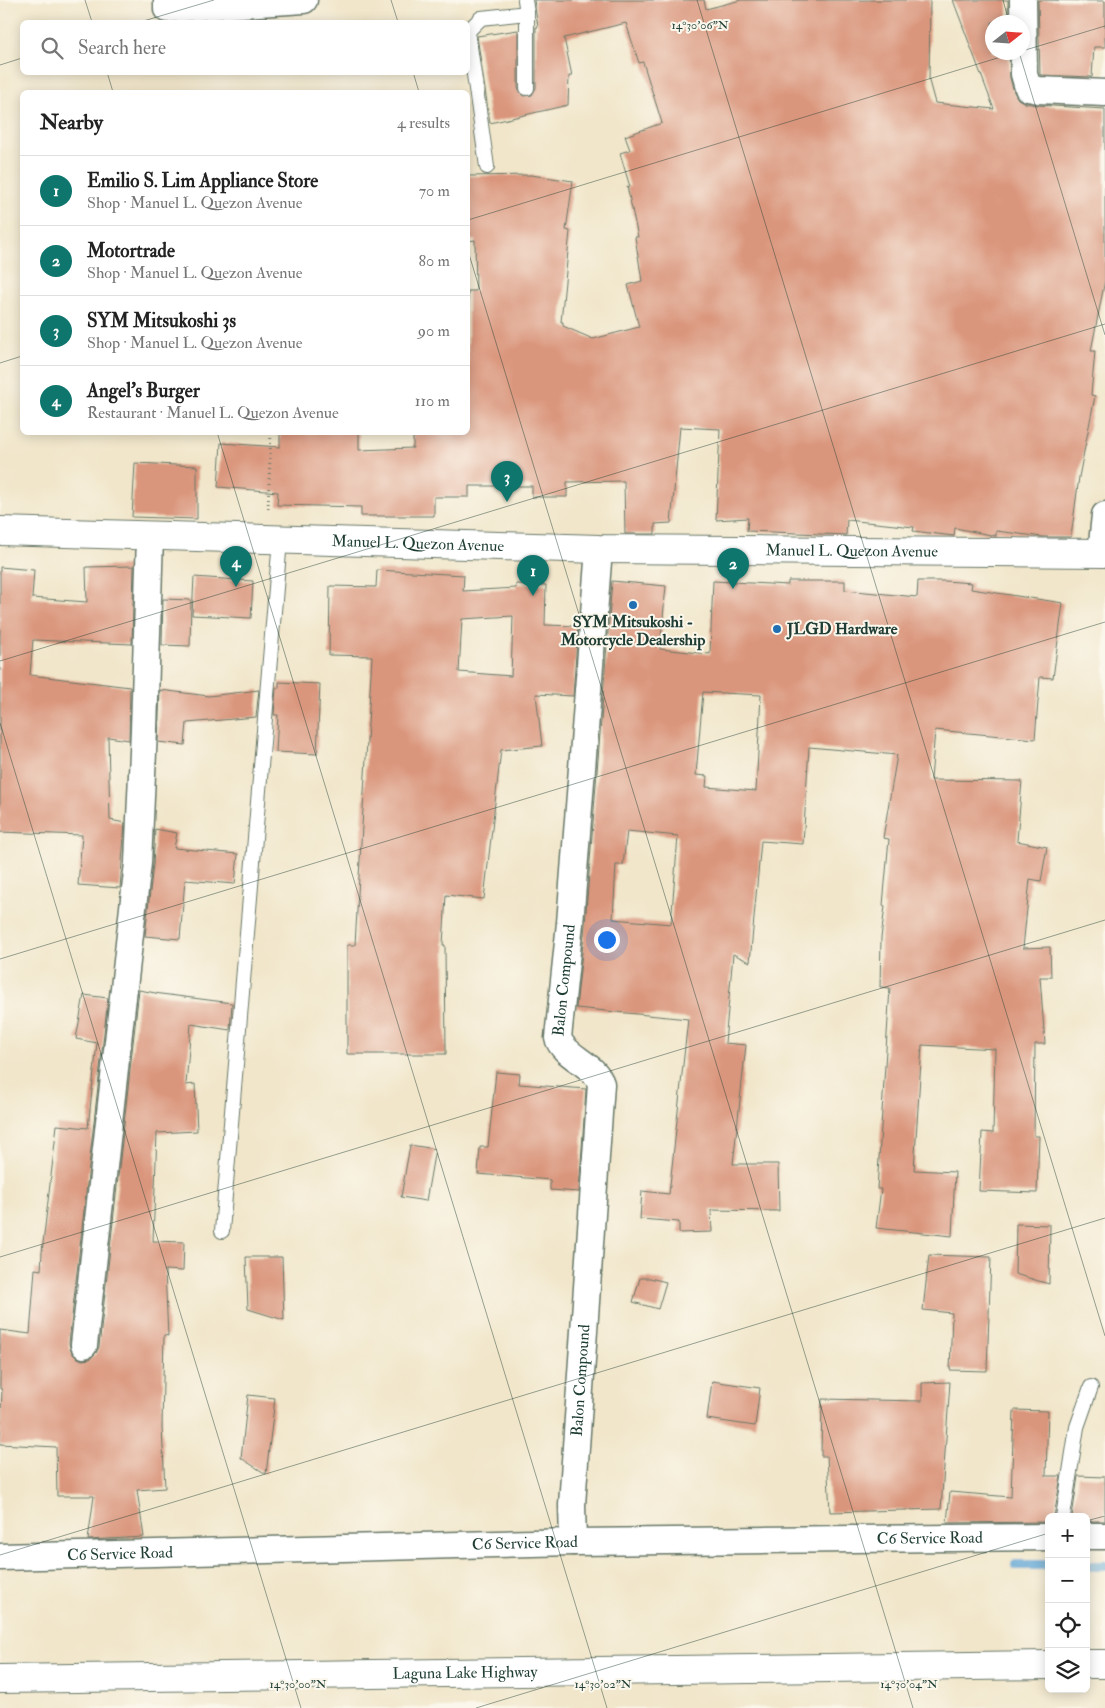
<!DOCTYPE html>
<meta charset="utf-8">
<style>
body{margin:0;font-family:"IM FELL Double Pica",serif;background:#f2f2f2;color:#222}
.controls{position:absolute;right:15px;bottom:15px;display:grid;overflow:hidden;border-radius:8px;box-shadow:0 2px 12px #0003}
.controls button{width:45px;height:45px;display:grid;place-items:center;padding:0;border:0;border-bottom:1px solid #e0e0e0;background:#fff;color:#222;font:25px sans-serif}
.compass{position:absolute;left:985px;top:15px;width:45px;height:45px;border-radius:50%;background:#fff;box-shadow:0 2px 12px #0003;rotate:73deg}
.you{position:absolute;left:606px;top:939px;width:18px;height:18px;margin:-12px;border:4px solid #fff;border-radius:50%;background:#1a73e8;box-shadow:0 0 0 8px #1a73e833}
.badge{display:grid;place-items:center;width:32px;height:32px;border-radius:50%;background:#0f766e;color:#fff;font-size:16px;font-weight:700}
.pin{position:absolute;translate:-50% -41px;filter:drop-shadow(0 1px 2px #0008)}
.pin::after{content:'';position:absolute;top:26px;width:18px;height:15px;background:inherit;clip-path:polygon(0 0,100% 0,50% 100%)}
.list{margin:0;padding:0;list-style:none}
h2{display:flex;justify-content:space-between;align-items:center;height:65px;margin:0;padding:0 20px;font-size:21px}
h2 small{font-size:16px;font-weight:400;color:#767676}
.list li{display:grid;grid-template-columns:32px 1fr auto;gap:15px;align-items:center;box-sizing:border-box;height:70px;padding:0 20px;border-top:1px solid #e0e0e0}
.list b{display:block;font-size:19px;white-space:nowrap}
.list p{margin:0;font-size:16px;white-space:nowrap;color:#767676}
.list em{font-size:16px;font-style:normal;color:#767676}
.icon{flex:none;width:28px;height:28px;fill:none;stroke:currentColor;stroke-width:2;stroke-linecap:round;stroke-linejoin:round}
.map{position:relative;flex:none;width:1105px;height:1708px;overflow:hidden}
.search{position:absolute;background:#fff;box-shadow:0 2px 12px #0003;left:20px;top:20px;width:450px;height:55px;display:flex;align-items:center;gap:12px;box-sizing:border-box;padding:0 18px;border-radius:8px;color:#767676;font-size:19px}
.panel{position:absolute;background:#fff;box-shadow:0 2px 12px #0003;left:20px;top:90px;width:450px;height:345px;border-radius:8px}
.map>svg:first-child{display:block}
</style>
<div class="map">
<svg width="1105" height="1708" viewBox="0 0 1105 1708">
<rect width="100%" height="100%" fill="#fbf7ec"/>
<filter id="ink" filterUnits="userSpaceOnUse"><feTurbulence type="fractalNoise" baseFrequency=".02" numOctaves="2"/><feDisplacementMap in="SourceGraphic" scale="10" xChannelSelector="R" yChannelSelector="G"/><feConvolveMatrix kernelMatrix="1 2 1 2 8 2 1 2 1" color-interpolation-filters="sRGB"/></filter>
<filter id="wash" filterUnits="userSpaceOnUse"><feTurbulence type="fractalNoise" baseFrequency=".0096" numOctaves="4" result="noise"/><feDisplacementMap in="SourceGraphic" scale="20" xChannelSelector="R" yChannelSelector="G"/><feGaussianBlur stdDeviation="1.12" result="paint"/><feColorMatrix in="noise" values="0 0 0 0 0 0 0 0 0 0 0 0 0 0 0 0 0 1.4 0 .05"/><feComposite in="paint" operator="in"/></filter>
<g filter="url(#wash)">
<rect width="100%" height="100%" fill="#f1e6ca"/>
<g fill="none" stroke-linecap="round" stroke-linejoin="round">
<g stroke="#5da4d3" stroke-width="10">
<polyline points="1016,1565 1049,1565"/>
<polyline points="1086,1566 1105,1566"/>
</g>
</g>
<g id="blocks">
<g fill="#da967d" fill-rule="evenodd">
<polygon points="534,0 704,0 706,9 741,0 930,0 929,81 935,103 994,109 953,0 1008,0 1008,22 992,22 992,52 1009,52 1010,78 1014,92 1018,99 1025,103 1036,105 1105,109 1105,280 1091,351 1095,351 1091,395 1095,396 1079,477 1071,537 1043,537 996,531 996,536 955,528 954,536 913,531 914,527 847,520 846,535 747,531 748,518 716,520 720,429 680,427 671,523 655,524 655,534 625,534 624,481 567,482 567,497 532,497 532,486 469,486 469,497 434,497 434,516 361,516 361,507 277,505 278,492 218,487 221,443 280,447 280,432 359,432 359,450 413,448 413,432 468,432 468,291 476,291 475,240 468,241 468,176 531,175 573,181 566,230 570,231 561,322 563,322 563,326 593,339 639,327 628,285 642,281 635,237 638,237 627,186 630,187 620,153 630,150 625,136 662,123 643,62 639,63 626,23 564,38 572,76 569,76 568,105 490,123 477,36 518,30 518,88 523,96 532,95 536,88 536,27 538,27"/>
<polygon points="1038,0 1105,1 1105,47 1094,47 1092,77 1040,75"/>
<polygon points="135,463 197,466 197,519 132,517"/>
<polygon points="134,566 132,644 33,640 30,675 130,687 129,740 108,737 110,820 125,823 120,888 78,885 82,835 0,832 0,567 34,570 32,598 87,602 86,567"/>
<path d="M 377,570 L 464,575 L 463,591 L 516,588 L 516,584 L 546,585 L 545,625 L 578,626 L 573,696 L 536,694 L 542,746 L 501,750 L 484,899 L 446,895 L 443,945 L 445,945 L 446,1054 L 347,1054 L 347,945 L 355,945 L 372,656 L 329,655 L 330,586 L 376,587 ZM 513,616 L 511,676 L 459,672 L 462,619 Z"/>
<polygon points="194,577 253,581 251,618 192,615"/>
<path d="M 612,581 L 666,586 L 660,649 L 710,654 L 713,581 L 788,585 L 788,581 L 845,581 L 845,590 L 917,597 L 918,581 L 945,581 L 972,583 L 971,589 L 1063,603 L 1053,678 L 1040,677 L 1035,739 L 935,730 L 931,780 L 1022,781 L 1017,841 L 1047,847 L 1041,881 L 1030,879 L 1023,948 L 1050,947 L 1051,977 L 1040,977 L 1045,1044 L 1035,1044 L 1034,1136 L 1039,1136 L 1037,1193 L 979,1191 L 982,1132 L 993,1133 L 995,1049 L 922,1045 L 914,1170 L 955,1172 L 952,1236 L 876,1228 L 881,1189 L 877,1189 L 890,988 L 880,987 L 881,938 L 885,906 L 883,905 L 889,839 L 883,838 L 897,755 L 809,747 L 803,844 L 761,841 L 750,962 L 733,954 L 725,1043 L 746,1045 L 733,1164 L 778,1164 L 779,1211 L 711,1210 L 712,1232 L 679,1233 L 679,1222 L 640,1219 L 642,1191 L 669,1194 L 688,1019 L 576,1008 L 585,925 ZM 703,692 L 761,695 L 756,791 L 706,787 L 707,776 L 696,775 ZM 627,831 L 678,836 L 671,924 L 613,919 L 616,865 L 623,865 Z"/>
<polygon points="163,599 191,600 190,646 162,645"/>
<polygon points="279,682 320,684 317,754 276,752 278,715 274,715 276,688 279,688"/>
<polygon points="160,690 209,696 259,690 256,717 187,723 185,745 158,742"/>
<polygon points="155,829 177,833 174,848 238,854 235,884 185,880 180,939 145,936 153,865"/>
<polygon points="139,990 161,994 232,1003 230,1030 191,1024 186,1085 195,1084 197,1131 157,1133 153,1241 184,1242 183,1271 165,1270 168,1336 164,1335 162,1427 165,1488 137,1490 144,1537 88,1540 94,1496 57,1496 56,1447 0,1444 2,1389 0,1389 0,1330 30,1334 35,1269 41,1270 42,1252 57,1125 88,1128 97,1043 76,1039 84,995 108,998 69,1343 71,1351 76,1357 82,1360 90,1359 96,1353 99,1347"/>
<polygon points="496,1072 520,1074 519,1084 586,1089 579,1192 550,1190 550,1180 478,1174 480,1147 488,1147"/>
<polygon points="410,1145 435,1149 426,1201 401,1197"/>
<polygon points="1016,1224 1050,1225 1049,1284 1015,1274"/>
<polygon points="929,1255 991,1257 987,1371 950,1370 952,1313 923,1310"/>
<polygon points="246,1257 282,1257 284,1320 248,1309"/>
<polygon points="640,1278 650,1278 666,1282 658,1309 633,1302"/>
<polygon points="712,1381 760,1388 755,1426 707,1419"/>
<polygon points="950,1382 941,1509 830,1512 827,1456 821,1456 822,1399 922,1401 922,1383"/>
<polygon points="248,1395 275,1398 266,1474 241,1458"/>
<polygon points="1014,1410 1048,1411 1046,1476 1061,1476 1054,1517 1049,1517 1049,1522 947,1523 950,1492 1011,1497"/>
<polygon points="1078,1476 1105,1477 1105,1521 1086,1521 1086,1517 1072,1517"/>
</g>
</g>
</g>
<g filter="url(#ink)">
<use href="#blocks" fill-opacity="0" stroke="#687868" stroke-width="1"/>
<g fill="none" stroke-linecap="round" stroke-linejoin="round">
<g stroke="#687868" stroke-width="16">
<g id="lane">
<polyline points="525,0 527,13 527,88"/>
<polyline points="468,31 481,18 527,13"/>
<polyline points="468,32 487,167"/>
<polyline points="222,1231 280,540"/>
<polyline points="1063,1517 1077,1427 1091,1387"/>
</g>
</g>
<g stroke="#687868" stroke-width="29">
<g id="street">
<polyline points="167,0 167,9 304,0"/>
<polyline points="1023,0 1024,74 1028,88 1039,90 1105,93"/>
<polyline points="1101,553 1105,515"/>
<polyline points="84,1345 138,863 144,730 150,536"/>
<polyline points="1086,1536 1105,1536"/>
<path id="s1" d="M 573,1542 L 572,1505 L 601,1084 C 595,1064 564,1057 558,1038 L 570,923 L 599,549"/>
<path id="s2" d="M 0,1557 L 573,1542 L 1049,1537"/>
</g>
</g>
<g stroke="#687868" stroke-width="30">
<g id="secondary">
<path id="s3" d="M 0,531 L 599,549 L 1105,553"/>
</g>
</g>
<g stroke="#687868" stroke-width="30">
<g id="primary">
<polyline points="1086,1664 1105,1664"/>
<path id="s4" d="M 0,1679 L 1049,1665"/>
</g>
</g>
<polyline stroke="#687868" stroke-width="3" stroke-dasharray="1 4" stroke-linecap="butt" points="268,509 271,432"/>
<use href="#lane" stroke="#fff" stroke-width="14"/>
<use href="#street" stroke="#fff" stroke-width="26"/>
<use href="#secondary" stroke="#fff" stroke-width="28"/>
<use href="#primary" stroke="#fff" stroke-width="28"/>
</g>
</g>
<path fill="none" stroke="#1f3d34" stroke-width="1" stroke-opacity="0.45" d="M 85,0 L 92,22M 391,0 L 398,22M 697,0 L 1105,1336M 1003,0 L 1009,22M 140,22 L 214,0M 1022,51 L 1105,26M 1019,52 L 1105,335M 0,65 L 22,58M 107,72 L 113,92M 413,72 L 419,92M 468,220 L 1017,52M 468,251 L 913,1708M 0,363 L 22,356M 217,432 L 607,1708M 0,661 L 1105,324M 0,723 L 301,1708M 0,959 L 1105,622M 0,1257 L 1105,920M 1086,1521 L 1105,1516M 0,1555 L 1105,1218M 476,1708 L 1049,1533"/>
<g fill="#1f6fb2" stroke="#fbf7ec" stroke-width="2">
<circle cx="633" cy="605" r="5"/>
<circle cx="777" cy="629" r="5"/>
</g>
<g text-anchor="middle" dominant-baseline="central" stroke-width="4" stroke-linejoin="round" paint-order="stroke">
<g font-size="16" fill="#1f3d34" stroke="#fbf7ec">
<text stroke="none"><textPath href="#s3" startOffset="418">Manuel L. Quezon Avenue</textPath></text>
<text stroke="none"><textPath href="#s3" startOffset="852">Manuel L. Quezon Avenue</textPath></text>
<text stroke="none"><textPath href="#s1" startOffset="581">Balon Compound</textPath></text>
<text stroke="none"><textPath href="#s1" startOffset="162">Balon Compound</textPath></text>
<text stroke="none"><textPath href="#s2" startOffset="930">C6 Service Road</textPath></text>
<text stroke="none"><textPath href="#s2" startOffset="525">C6 Service Road</textPath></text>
<text stroke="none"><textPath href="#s2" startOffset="120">C6 Service Road</textPath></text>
<text stroke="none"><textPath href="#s4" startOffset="465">Laguna Lake Highway</textPath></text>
</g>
<g font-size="16" font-weight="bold" fill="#1f3d34" stroke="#fbf7ec">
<text x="633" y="622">SYM Mitsukoshi -<tspan x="633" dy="18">Motorcycle Dealership</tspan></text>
<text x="787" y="629" text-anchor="start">JLGD Hardware</text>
</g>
</g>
<g font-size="12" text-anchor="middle" fill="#1f3d34" stroke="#fbf7ec" stroke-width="4" stroke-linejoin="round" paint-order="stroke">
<text x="700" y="29">14°30'06"N</text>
<text x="298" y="1688">14°30'00"N</text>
<text x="603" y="1688">14°30'02"N</text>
<text x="909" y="1688">14°30'04"N</text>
</g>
</svg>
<div class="controls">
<button>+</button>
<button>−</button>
<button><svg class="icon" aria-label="locate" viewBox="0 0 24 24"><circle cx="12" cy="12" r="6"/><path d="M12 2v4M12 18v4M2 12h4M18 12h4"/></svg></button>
<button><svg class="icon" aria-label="layers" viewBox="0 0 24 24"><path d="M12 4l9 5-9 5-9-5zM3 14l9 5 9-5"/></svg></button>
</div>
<svg class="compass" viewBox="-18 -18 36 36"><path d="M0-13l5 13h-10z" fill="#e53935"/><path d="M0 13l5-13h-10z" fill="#767676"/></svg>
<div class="you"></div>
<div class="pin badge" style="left:533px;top:596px">1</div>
<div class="pin badge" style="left:733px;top:589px">2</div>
<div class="pin badge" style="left:507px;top:502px">3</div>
<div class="pin badge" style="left:236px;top:587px">4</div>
<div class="search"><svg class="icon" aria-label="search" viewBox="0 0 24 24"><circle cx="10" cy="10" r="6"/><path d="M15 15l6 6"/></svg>Search here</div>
<section class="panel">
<h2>Nearby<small>4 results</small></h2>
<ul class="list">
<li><span class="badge">1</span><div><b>Emilio S. Lim Appliance Store</b><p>Shop · Manuel L. Quezon Avenue</p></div><em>70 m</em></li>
<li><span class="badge">2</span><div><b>Motortrade</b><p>Shop · Manuel L. Quezon Avenue</p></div><em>80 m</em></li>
<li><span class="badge">3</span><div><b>SYM Mitsukoshi 3s</b><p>Shop · Manuel L. Quezon Avenue</p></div><em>90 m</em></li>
<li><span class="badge">4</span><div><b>Angel's Burger</b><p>Restaurant · Manuel L. Quezon Avenue</p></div><em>110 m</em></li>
</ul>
</section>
</div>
